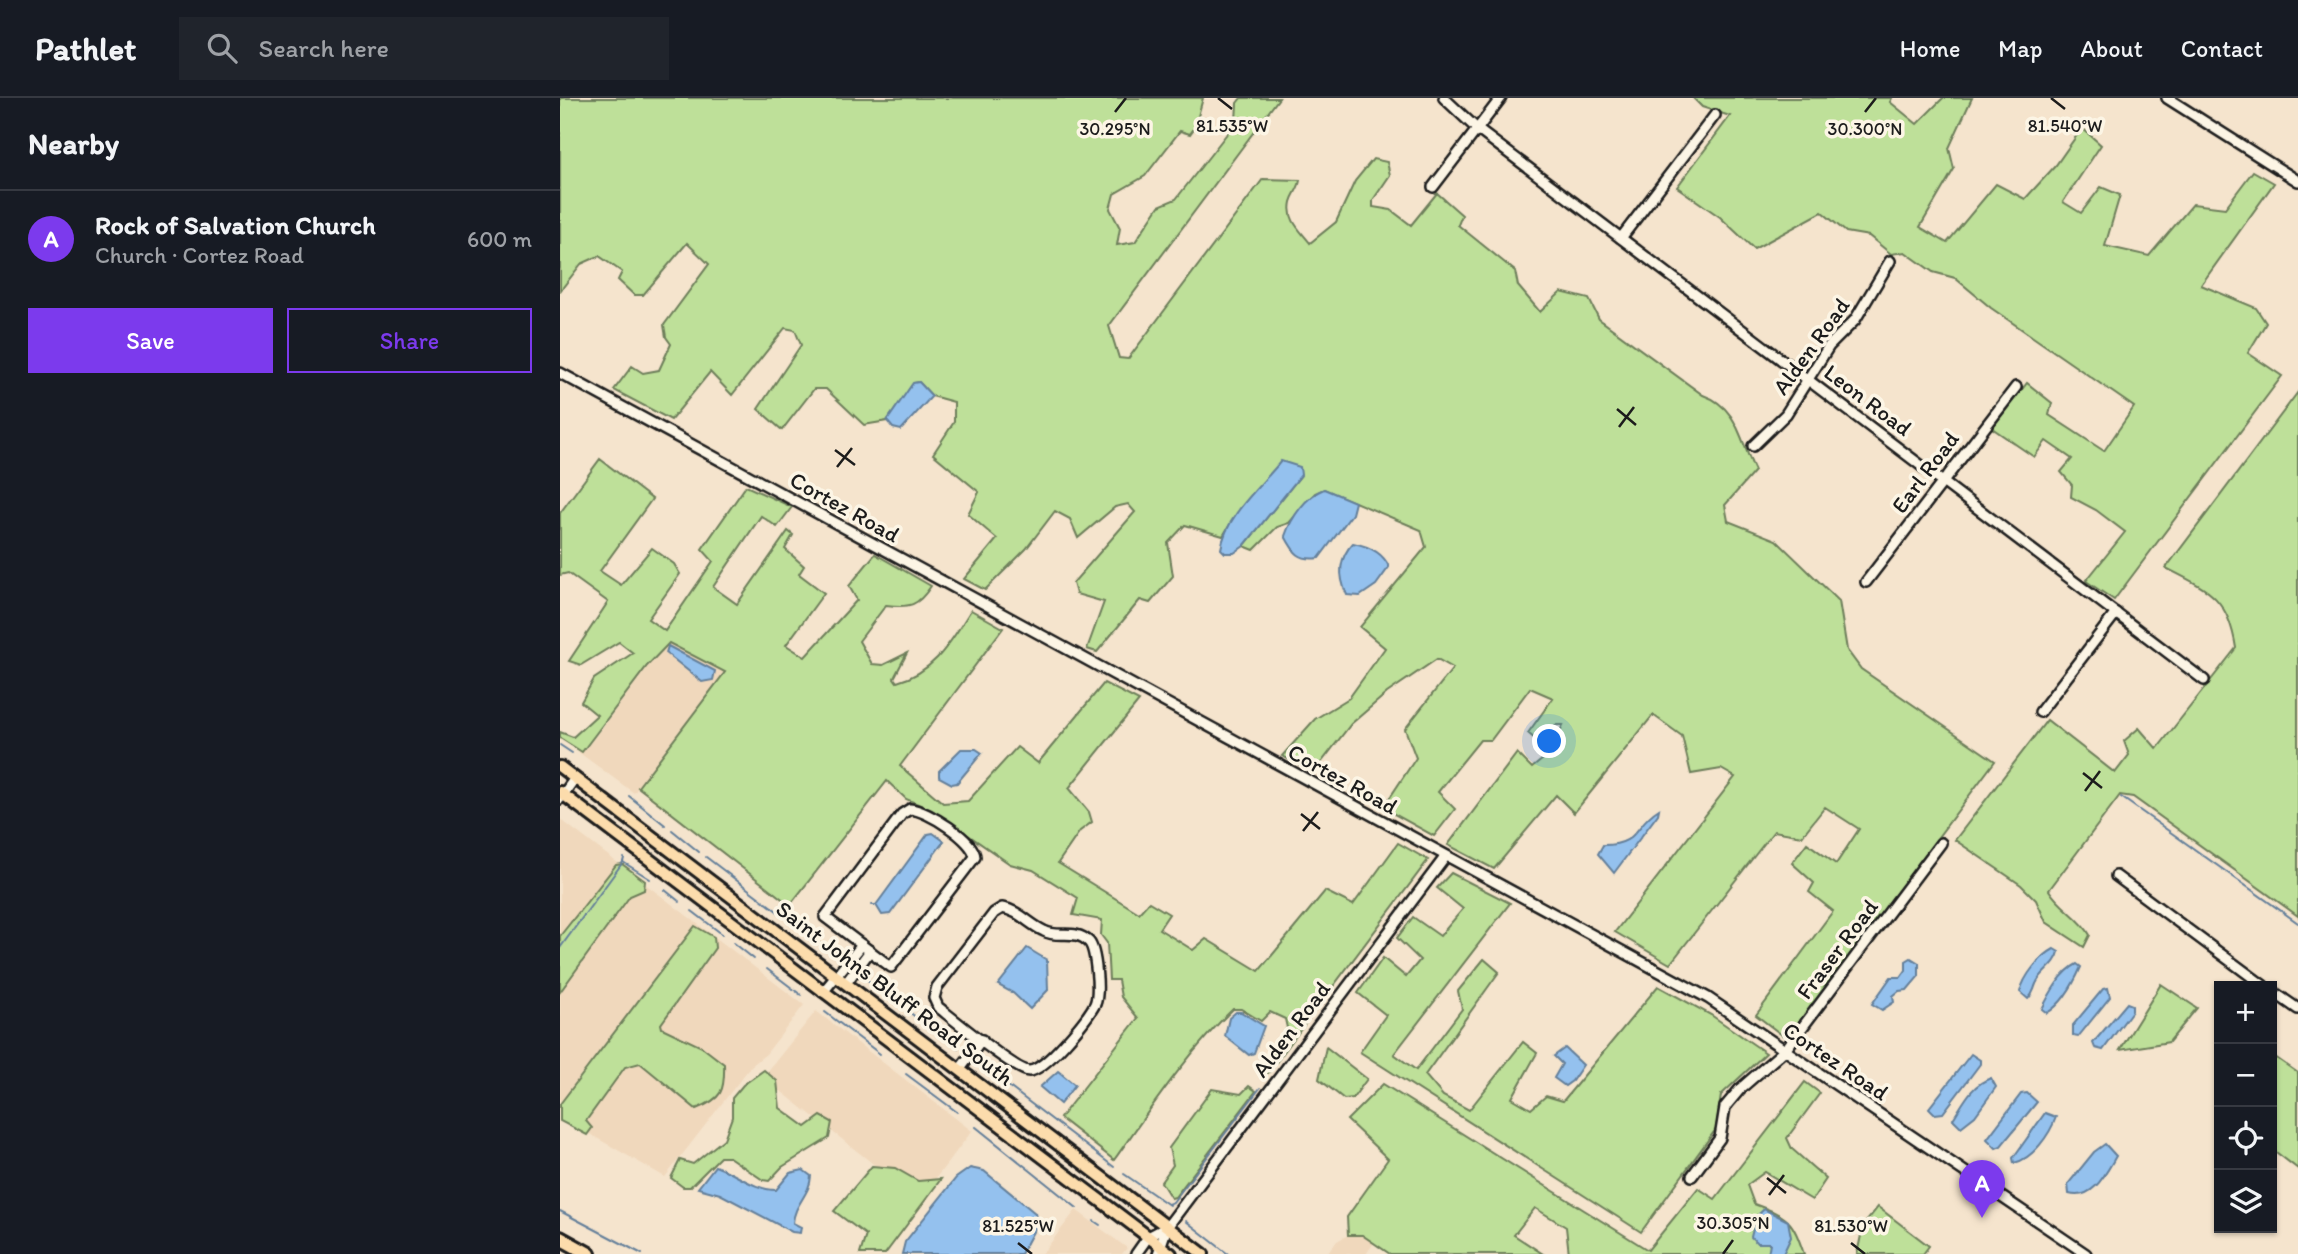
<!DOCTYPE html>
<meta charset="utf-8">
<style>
body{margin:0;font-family:Itim,sans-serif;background:#20242c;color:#f1f3f6}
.controls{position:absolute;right:21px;bottom:21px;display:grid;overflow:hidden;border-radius:0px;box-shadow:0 2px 5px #0004}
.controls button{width:63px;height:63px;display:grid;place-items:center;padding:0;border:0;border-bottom:2px solid #363941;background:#171b24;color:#f1f3f6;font:35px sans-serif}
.you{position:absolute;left:990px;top:644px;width:24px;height:24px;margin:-18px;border:5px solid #fff;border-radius:50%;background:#1a73e8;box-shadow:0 0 0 10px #1a73e833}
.badge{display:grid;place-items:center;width:46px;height:46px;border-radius:50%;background:#7c3aed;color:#fff;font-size:23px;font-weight:700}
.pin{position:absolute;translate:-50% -58px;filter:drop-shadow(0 2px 4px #0008)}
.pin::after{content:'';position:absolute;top:37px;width:24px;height:21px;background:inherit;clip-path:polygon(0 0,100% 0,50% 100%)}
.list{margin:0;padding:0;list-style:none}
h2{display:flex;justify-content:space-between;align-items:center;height:91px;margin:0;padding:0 28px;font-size:30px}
h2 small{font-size:23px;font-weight:400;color:#9ea1a6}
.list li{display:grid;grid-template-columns:46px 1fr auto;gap:21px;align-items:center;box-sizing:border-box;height:98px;padding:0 28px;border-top:2px solid #363941}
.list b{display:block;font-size:26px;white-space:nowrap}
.list p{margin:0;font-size:23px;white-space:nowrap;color:#9ea1a6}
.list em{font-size:23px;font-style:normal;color:#9ea1a6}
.actions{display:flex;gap:14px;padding:21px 28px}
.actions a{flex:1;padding:16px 0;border:2px solid #7c3aed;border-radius:0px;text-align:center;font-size:24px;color:#7c3aed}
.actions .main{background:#7c3aed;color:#fff}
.icon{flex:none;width:38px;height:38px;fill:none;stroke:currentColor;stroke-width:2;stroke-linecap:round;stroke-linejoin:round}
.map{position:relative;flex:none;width:1738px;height:1156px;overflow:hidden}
header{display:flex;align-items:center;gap:42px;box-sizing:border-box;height:98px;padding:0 35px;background:#171b24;border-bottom:2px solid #363941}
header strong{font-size:33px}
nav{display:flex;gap:38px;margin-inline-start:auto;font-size:24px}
.search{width:490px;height:63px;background:#20242c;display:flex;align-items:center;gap:18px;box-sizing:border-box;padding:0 24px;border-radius:0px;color:#9ea1a6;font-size:26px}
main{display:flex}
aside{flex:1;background:#171b24}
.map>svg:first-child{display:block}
</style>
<header>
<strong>Pathlet</strong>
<div class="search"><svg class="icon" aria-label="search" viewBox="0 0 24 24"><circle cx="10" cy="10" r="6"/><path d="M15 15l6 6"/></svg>Search here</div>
<nav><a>Home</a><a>Map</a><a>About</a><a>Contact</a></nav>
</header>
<main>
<aside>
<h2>Nearby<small></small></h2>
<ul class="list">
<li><span class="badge">A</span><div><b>Rock of Salvation Church</b><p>Church · Cortez Road</p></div><em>600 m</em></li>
</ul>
<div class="actions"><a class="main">Save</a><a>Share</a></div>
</aside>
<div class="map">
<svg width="1738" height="1156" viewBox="0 0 1738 1156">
<rect width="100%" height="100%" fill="#f5e4cd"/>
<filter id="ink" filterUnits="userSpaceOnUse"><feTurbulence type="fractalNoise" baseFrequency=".0143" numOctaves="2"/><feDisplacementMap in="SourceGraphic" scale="14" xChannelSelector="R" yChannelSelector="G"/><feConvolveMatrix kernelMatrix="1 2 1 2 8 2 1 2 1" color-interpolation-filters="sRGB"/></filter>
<g filter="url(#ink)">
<g fill="#f0d8bc">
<polygon points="109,545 165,573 74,695 17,653 22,654 40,633 87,568"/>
<polygon points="0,721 244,907 206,956 191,968 105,1079 0,1019"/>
<polygon points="256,913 412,1033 359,1102 203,979"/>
<polygon points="516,1112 567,1150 562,1156 482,1156"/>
<polygon points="788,1137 802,1137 814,1145 806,1156 767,1156 777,1143"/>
</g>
<g fill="#bee099" stroke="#6d7e5a" stroke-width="2">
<path d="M 0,0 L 643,0 L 635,29 L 630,36 L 620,33 L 585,78 L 554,96 L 550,111 L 560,130 L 557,147 L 575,144 L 599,108 L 616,101 L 676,24 L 677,5 L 681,0 L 719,0 L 549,228 L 559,260 L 568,261 L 703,81 L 740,82 C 739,91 733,96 731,104 C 727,122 740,132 750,145 L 776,124 L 795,83 L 813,61 L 827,64 L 830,77 L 813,102 L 813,109 L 831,112 L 851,127 L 877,95 L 902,117 L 898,127 L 955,173 L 958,188 L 980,214 L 1001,194 L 1029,201 L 1039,221 L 1143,297 C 1178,309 1180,342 1195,373 L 1165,407 L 1168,423 L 1216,442 L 1279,503 L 1287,552 L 1301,571 L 1435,663 L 1229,938 L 1222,937 L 1196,917 L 1273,813 L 1249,794 L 1254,785 L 1232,765 L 1247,745 L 1276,766 L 1299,731 L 1265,709 L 1242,738 L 1214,733 L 1110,866 L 1055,834 L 1175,679 L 1161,671 L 1131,676 L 1122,638 L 1093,617 L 1014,715 L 996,697 L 934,771 L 888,747 L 957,655 L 972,670 L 989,656 L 1003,627 L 995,627 L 977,643 L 968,635 L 993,600 L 970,590 L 931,642 L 920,642 L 878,694 L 895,711 L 874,738 L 823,710 L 856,660 L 845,631 L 893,570 L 877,561 L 827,595 L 791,626 L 754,674 L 722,658 L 755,621 L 789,600 L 825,550 L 800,529 L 866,449 L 861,432 L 764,391 L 755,395 L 729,425 L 717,429 L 694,452 L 684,448 L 741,377 L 672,423 L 663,438 L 625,427 L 608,445 L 613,478 L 590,505 L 580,502 L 537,554 L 527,551 L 544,504 L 516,496 L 513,485 L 575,414 L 568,406 L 555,409 L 518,440 L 510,421 L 495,413 L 466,451 L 425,492 L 404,481 L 437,441 L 408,416 L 419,394 L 373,356 L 394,324 L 394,304 L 372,298 L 359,284 L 354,285 L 327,323 L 304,327 L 266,291 L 254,291 L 222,332 L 198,311 L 241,247 L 235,232 L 225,230 L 172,297 L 150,274 L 111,322 L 54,292 L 72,268 L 83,275 L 99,272 L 111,246 L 106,239 L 104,227 L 149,166 L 127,145 L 83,197 L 74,197 L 58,182 L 62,174 L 39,158 L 21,166 L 0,193 Z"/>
<polygon points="1133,0 1332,0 1330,4 1357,26 1383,0 1412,0 1389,50 1394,71 1360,129 1387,145 1436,86 1465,101 1496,67 1522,30 1541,47 1503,104 1521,115 1541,89 1560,97 1545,148 1589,158 1633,106 1665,110 1693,73 1714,85 1641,187 1696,210 1706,225 1688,255 1722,278 1554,502 1526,483 1565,434 1536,412 1511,399 1512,387 1501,374 1512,361 1486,343 1474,359 1432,330 1467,285 1492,305 1489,317 1544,353 1574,309 1431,210 1395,180 1373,174 1345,154 1331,156 1309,138 1286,134 1262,114 1194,151 1160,119 1117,89 1170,18 1142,9"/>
<path d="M 1738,294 L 1738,818 L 1573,699 L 1560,697 L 1489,792 C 1500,810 1520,819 1530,837 L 1524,849 L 1486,824 L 1476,802 L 1461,787 L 1395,742 L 1487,622 L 1555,675 L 1569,657 L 1564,643 L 1579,630 L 1597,651 L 1676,550 C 1668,499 1649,492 1606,470 Z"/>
<path d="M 40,361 L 92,401 L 40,473 L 61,487 L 92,450 L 114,466 L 120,476 L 88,521 L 105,533 L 153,463 L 142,451 L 186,388 L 232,409 L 217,429 L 201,418 L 153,489 L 177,506 L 228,433 L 233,437 L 225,451 L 244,468 L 239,476 L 264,495 L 226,547 L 245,559 L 297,502 L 289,488 L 315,456 L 371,488 C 358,508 350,510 326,507 L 299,543 L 312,566 L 323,567 L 347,555 L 334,580 L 337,584 C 375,574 391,543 411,512 L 443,530 L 340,668 L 383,705 L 408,703 L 457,649 L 478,665 L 544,585 L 579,603 L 509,690 L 529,714 L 532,724 L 520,733 L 498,765 L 579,815 L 589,804 L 609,816 L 599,831 L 633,852 L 646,841 L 699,873 L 765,793 L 793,807 L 838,745 L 868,762 L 708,975 L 703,975 L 704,966 L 727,930 L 725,921 L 710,914 L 701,923 L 681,911 L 673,911 C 627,955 591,1010 554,1062 L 500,1020 L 578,920 L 561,899 L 558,882 L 549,882 L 547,845 L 541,837 L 542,822 L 513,817 L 518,800 L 473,772 L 450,766 L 372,712 L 346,701 L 327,683 L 230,807 L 78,689 L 165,574 L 109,545 L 87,568 L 22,654 L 0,640 L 0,634 L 13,639 L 37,617 L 21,604 L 34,581 L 73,555 L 59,544 L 21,567 L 9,563 L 48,504 L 8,475 L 0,477 L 0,415 Z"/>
<polygon points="62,766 85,783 84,792 70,798 0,894 0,838 56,767"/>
<polygon points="891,775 950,805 834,956 856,972 902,911 898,893 924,861 939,874 865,977 883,998 909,1012 963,944 977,955 952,1000 971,1011 986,998 1003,1003 1098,888 1151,917 1206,955 1161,997 1156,1031 1081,1134 800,954 826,917 798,895 823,860 846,879 860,862 837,840 853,819 880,838 903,811 877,790"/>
<path d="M 135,828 L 154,839 L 155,850 L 101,926 L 102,930 L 142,949 L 164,966 C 165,993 162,1001 136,1011 L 80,965 L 65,969 L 26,1023 L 32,1030 L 27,1037 L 0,1023 L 0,1006 Z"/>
<polygon points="1601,886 1637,910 1609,944 1560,952"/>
<polygon points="766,949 807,981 793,1000 784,1001 759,981"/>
<polygon points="1715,959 1738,975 1738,1071 1712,1051 1712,963"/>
<polygon points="204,972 217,983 220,1010 246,1029 261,1018 272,1024 269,1040 222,1069 209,1083 203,1082 169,1059 160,1059 130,1089 123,1089 111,1080 120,1062 133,1066 164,1041 172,1019 172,1000 183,987"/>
<path d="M 1245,984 L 1260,995 L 1227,1040 L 1232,1051 L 1266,1081 L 1252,1102 L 1205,1074 L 1187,1087 L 1194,1106 C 1229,1119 1232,1121 1244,1156 L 1009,1156 L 1006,1129 L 975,1110 L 954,1137 L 983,1156 L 830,1156 L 802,1137 L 788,1137 L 787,1119 L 828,1061 L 787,1022 L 823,986 L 1088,1152 L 1138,1090 L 1155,1101 Z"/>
<polygon points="689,988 696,993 615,1099 611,1100 601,1084 613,1067 609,1050 652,991 681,996"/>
<polygon points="312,1068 335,1070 358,1083 381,1081 325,1156 300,1156 306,1137 274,1113"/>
<polygon points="1318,1109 1369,1148 1363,1156 1297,1156 1303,1128"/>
</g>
<g fill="#94c1ee" stroke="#647f9a" stroke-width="2">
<polygon points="359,284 372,298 341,332 333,330 327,323 353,285"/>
<path d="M 721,363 L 740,369 L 741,377 L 684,448 L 674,455 L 665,455 L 661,451 C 666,417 700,389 721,363 Z"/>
<path d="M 764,391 L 795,404 L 792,416 L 759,460 C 739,463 734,455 725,438 C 731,420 746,398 764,391 Z"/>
<path d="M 793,445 C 808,448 823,454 829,469 L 816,487 L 800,498 L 787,497 C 778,478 778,461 793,445 Z"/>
<polygon points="108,548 155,573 153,582 142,584 106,555"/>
<polygon points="401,651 416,651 422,655 397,685 392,686 379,679 379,673"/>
<path d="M 1099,711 L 1098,716 L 1054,775 L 1038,756 L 1043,747 C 1080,747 1073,727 1099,711 Z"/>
<polygon points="373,735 384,743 330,816 322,817 316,807 368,736"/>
<polygon points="467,850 487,862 488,892 470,911 453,895 438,887"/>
<path d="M 1494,851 L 1499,854 C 1496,868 1481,873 1476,886 C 1473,893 1474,895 1468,901 L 1460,894 C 1464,878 1479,859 1494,851 Z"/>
<polygon points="1351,860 1359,865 1359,878 1347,892 1339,893 1333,898 1334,904 1322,912 1312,906 1331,879 1341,879 1346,872 1346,863"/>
<path d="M 1517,866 L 1521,869 C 1514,885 1502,906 1487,915 L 1482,911 C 1490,895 1501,874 1517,866 Z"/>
<polygon points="1548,890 1550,899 1518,939 1513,938 1513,927 1543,891"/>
<polygon points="1567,905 1572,907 1572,913 1543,952 1535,950 1533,945"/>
<polygon points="676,914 681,914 704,928 694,955 689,957 665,938 669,920"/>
<polygon points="1005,950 1023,967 1012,983 1005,988 994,980 1002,966 994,958"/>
<polygon points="1411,956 1420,962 1420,966 1383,1015 1375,1016 1369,1010"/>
<polygon points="498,973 515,987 500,1006 480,989"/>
<path d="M 1431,980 L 1436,989 L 1415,1018 L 1401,1029 L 1393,1021 C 1404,1004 1411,987 1431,980 Z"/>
<polygon points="1467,995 1477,1004 1441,1048 1436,1050 1427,1041 1461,996"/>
<path d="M 1485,1015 L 1496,1019 C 1490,1036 1473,1061 1454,1065 L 1453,1060 Z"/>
<path d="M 1545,1046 L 1556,1058 C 1546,1075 1533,1103 1509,1096 L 1508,1086 L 1534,1054 Z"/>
<path d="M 155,1068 C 176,1075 194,1092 216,1092 L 230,1075 L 243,1072 L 251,1078 C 250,1097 234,1106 233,1125 L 241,1129 L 240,1135 L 232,1134 L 160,1096 L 138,1090 Z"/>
<polygon points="410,1070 424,1073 475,1115 477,1126 461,1156 342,1156 345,1144 396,1080"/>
<polygon points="1204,1111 1228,1123 1231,1139 1223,1156 1208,1156 1210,1145 1197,1145 1191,1139 1196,1119"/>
</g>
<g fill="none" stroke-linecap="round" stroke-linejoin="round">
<g stroke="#647f9a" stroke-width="2">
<polyline points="0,647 12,655"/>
<polyline points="69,698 105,727"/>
<polyline points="1561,699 1738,825"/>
<polyline points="112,732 139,754"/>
<polyline points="146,759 276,858"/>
<polyline points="64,760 63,764 90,781"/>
<polyline points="105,792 120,804"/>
<polyline points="312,807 316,807"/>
<polyline points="132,813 162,836"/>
<polyline points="174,845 194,861"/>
<polyline points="0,850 63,764"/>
<polyline points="207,871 241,897"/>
<polyline points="301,877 343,909"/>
<polyline points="265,914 320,956"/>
<polyline points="349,914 398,950"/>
<polyline points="418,965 554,1069"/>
<polyline points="346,976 397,1014"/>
<polyline points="416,1029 517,1110"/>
<polyline points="564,1076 609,1107"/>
<polyline points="608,1106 613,1104 700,990"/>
<polyline points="0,1113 82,1156"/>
<polyline points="534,1123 540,1127"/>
<polyline points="626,1123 668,1156"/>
</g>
<g stroke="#1c1c1c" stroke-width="14">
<g id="minor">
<polyline points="884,0 917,31 1644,582"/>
<polyline points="1607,0 1738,83"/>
<polyline points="873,89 941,0"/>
<polyline points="1061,140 1155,17"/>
<polyline points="0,275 1148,900 1526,1156"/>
<polyline points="1193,348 1226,316 1269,248 1295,222 1330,163"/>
<polyline points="1306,484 1456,289"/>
<polyline points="1480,614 1556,515"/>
<polyline points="0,701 15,680"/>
<path d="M 350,711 C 367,712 414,742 415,759 L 331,869 L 265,819 L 342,716 Z"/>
<polyline points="1556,778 1704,888"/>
<path d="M 442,810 C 458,812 469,826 484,833 C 498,841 515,830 529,844 C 536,852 540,895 535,906 C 527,921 485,973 469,973 C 456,973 392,920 378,909 L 374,900 L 377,889 L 434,815 Z"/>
<polyline points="286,885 310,853"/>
<polyline points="1712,893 1738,911"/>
<polyline points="263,894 302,847"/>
<polyline points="400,971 422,942"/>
<polyline points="1132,1078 1160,1040 1165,1009 1180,991 1226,951 1381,745"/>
<polyline points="576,1156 588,1139 607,1129"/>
<polyline points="598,1156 607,1129 886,758"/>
</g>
</g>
<g stroke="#1c1c1c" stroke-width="16">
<g id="major">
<polyline points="0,669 643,1156"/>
<polyline points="0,694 611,1156"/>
</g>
</g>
<g stroke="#1c1c1c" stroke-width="18">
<polyline id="highway" points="0,1140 29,1156"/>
</g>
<use href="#minor" stroke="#fcf5e5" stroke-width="9"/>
<use href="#major" stroke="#fcdcac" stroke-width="10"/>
<use href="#highway" stroke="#fcdcac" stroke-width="12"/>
</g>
</g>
<path fill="none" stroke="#1c1c1c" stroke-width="2.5" d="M 658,0 L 672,11M 1491,0 L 1505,11M 555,14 L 566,0M 1305,14 L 1316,0M 1057,311 L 1076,327M 1059,329 L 1074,309M 275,352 L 295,367M 277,369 L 292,350M 1523,675 L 1542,690M 1525,693 L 1540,673M 741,716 L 760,731M 743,733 L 758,714M 1207,1080 L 1226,1095M 1209,1097 L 1224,1077M 458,1145 L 472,1156M 1291,1145 L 1305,1156M 1163,1156 L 1173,1142"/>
<g text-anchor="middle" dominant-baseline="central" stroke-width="7" stroke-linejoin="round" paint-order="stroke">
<g font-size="23" fill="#1c1c1c" stroke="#fcf5e5">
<text transform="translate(1251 248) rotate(-54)">Alden Road</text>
<text transform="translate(1308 302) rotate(37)">Leon Road</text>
<text transform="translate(1365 374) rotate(-53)">Earl Road</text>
<text transform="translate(285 409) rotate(29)">Cortez Road</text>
<text transform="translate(783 681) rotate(29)">Cortez Road</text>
<text transform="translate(1277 851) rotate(-53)">Fraser Road</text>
<text transform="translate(335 895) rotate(37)">Saint Johns Bluff Road South</text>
<text transform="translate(731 931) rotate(-53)">Alden Road</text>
<text transform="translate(1276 963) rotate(34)">Cortez Road</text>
</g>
</g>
<g font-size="18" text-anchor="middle" fill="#1c1c1c" stroke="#fcf5e5" stroke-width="7" stroke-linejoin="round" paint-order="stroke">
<text x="672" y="34">81.535°W</text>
<text x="1505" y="34">81.540°W</text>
<text x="555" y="37">30.295°N</text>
<text x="1305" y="37">30.300°N</text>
<text x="1173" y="1131">30.305°N</text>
<text x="458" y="1134">81.525°W</text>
<text x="1291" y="1134">81.530°W</text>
</g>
</svg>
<div class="controls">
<button>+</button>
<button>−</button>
<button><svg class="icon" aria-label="locate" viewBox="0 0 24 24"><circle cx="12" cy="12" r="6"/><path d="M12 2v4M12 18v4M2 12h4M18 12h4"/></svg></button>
<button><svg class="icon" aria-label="layers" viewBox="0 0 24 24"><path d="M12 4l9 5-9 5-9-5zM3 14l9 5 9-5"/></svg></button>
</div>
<div class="you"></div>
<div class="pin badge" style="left:1422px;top:1120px">A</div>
</div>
</main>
